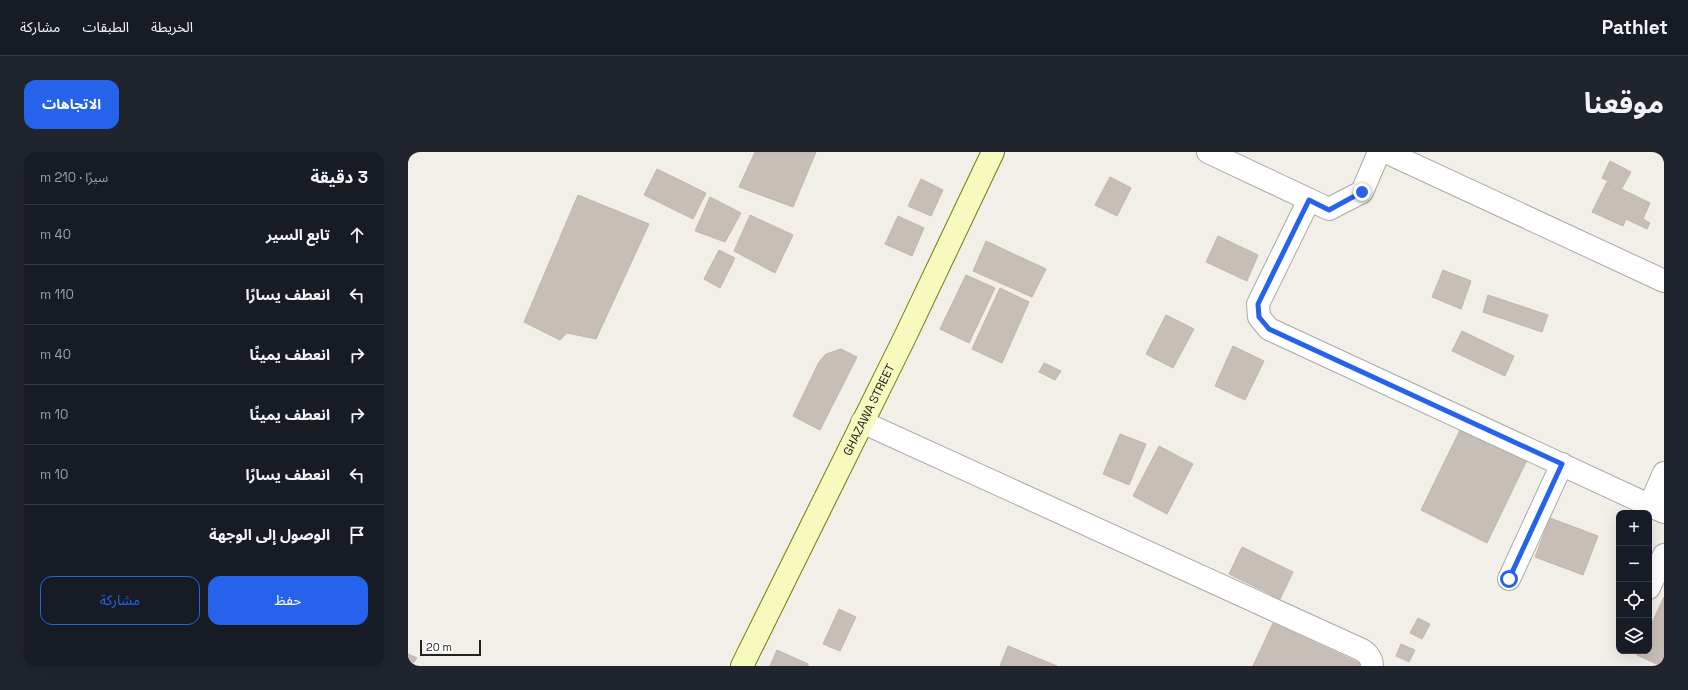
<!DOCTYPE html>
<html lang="ar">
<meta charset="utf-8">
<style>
body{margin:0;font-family:"Space Grotesk","Noto Sans Arabic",sans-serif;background:#20242c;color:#f1f3f6;direction:rtl}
.controls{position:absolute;right:12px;bottom:12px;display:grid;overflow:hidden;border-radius:8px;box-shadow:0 4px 16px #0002}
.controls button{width:36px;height:36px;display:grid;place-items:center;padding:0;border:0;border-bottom:1px solid #363941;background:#171b24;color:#f1f3f6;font:20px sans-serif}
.scale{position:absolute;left:12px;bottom:10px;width:61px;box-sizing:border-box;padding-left:4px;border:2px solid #222;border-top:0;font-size:11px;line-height:14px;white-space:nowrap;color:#222;-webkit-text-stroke:3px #fff;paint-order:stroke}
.stop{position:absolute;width:12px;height:12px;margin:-9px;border:3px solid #2563eb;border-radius:50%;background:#fff}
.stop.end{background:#2563eb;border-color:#fff;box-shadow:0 1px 4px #0008}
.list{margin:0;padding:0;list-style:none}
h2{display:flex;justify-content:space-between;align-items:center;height:52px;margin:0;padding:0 16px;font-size:17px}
h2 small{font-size:13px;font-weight:400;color:#9ea1a6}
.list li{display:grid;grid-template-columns:26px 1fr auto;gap:12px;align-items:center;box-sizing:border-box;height:60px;padding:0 16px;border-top:1px solid #363941}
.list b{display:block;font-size:15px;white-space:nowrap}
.list em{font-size:13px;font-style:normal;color:#9ea1a6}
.actions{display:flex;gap:8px;padding:12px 16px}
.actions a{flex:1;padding:9px 0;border:1px solid #2563eb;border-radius:12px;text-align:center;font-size:14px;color:#2563eb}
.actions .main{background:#2563eb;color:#fff}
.icon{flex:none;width:22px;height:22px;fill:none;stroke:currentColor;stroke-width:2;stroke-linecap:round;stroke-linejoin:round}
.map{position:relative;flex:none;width:1256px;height:514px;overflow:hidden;direction:ltr;border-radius:12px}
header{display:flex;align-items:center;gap:24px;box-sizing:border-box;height:56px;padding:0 20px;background:#171b24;border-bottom:1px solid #363941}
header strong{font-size:19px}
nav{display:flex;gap:22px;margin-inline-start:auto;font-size:14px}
.intro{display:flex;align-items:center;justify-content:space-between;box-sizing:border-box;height:96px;padding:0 24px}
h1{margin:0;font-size:28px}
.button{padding:10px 18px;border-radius:12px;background:#2563eb;color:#fff;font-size:14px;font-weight:700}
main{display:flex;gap:24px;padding:0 24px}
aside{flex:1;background:#171b24;border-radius:12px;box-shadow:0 4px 16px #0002}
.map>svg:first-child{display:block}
</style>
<header>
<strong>Pathlet</strong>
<nav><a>الخريطة</a><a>الطبقات</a><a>مشاركة</a></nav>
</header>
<div class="intro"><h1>موقعنا</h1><a class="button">الاتجاهات</a></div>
<main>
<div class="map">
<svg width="1256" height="514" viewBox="0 0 1256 514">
<rect width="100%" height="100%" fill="#f2eee8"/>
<g fill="#c7beb7" stroke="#c4b5aa">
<polygon points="347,0 408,0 385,55 331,35"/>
<polygon points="1202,9 1223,20 1214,36 1194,26"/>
<polygon points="249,17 298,41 285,67 236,43"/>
<polygon points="702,25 723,36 709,64 687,53"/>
<polygon points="513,27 535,38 523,64 500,54"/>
<polygon points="1199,30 1242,51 1235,67 1242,71 1239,77 1218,67 1215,74 1184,60"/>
<polygon points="170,43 241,72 188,187 159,181 152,188 116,170"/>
<polygon points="302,45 333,61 317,90 287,79"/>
<polygon points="342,63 385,83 367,121 326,99"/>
<polygon points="490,64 516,76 504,104 477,92"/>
<polygon points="810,84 850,103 839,129 798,110"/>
<polygon points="578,89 638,117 624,145 565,119"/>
<polygon points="311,98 327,106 312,136 296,127"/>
<polygon points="1035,118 1063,129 1053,157 1024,145"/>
<polygon points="558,123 587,136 561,191 532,177"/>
<polygon points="592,136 621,150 594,211 564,197"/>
<polygon points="1080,143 1140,163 1134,180 1075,160"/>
<polygon points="758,163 786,177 765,216 738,202"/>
<polygon points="1054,179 1106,204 1097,224 1044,199"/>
<polygon points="825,194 856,209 837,248 807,234"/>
<polygon points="433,197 449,205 412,278 385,264 411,210 418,202"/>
<polygon points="636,211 653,219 647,228 631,220"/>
<polygon points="1053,276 1119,308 1079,391 1013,358"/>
<polygon points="712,282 738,292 721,333 695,322"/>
<polygon points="751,294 785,312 759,362 725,344"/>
<polygon points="1142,366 1190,384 1175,423 1127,405"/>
<polygon points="834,395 885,420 872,447 821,422"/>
<polygon points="1256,445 1256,514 1253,514 1229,503 1231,499 1241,499 1241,477"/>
<polygon points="431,457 448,465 432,499 415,492"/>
<polygon points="1010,466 1022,472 1014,487 1002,481"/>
<polygon points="865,471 955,513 955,514 845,514"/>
<polygon points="993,492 1007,498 1001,510 988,504"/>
<polygon points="600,494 649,514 592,514"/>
<polygon points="369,498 400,512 400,514 362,514"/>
<polygon points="0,502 9,506 3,514 0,514"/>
</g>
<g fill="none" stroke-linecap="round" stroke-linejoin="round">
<g stroke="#a9a9a9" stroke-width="24">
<g id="minor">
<polyline points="800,0 921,57 954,40 971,0"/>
<polyline points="978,0 1256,129"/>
<polyline points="901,48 850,152 851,165 861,177 1256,360"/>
<path d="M 454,270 L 954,498 C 960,502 964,506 964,514"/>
<polyline points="1242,353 1256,321"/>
<polyline points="1101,427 1154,312"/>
<polyline points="1241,436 1256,403"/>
</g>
</g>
<g stroke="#707c05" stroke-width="24">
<g id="secondary">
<path id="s1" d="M 334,514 L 496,187 L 585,0"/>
</g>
</g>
<use href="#minor" stroke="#fff" stroke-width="22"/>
<use href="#secondary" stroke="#f7fabe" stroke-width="22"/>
</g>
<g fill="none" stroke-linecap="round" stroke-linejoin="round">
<polyline stroke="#2563eb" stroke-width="5" points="954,40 921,58 901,48 850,152 851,165 861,177 1154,312 1101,427"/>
</g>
<g text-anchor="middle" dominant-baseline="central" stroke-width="3" stroke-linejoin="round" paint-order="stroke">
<g font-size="12" fill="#222" stroke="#fff">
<text stroke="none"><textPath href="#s1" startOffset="286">GHAZAWA STREET</textPath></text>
</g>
</g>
</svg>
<div class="controls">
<button>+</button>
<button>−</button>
<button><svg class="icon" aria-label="locate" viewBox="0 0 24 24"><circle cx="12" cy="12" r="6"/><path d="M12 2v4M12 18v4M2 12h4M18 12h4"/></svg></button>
<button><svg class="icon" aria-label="layers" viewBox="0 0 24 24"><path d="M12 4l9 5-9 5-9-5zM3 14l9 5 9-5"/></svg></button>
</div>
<div class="scale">20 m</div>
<div class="stop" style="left:1101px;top:427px"></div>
<div class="stop end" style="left:954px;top:40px"></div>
</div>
<aside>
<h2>3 دقيقة<small>سيرًا · 210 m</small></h2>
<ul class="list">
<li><svg class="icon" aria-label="ahead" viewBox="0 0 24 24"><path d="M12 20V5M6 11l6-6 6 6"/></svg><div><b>تابع السير</b></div><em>40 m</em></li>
<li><svg class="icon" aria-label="left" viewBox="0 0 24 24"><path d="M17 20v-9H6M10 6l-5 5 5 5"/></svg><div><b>انعطف يسارًا</b></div><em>110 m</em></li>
<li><svg class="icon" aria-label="right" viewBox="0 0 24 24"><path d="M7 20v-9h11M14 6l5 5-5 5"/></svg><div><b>انعطف يمينًا</b></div><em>40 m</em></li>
<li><svg class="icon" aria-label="right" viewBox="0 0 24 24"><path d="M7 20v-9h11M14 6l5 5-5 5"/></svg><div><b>انعطف يمينًا</b></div><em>10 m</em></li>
<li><svg class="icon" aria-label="left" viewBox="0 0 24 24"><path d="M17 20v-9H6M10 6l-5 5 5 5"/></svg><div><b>انعطف يسارًا</b></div><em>10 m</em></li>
<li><svg class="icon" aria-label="arrive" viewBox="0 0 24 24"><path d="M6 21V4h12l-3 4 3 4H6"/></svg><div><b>الوصول إلى الوجهة</b></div></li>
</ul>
<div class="actions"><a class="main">حفظ</a><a>مشاركة</a></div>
</aside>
</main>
